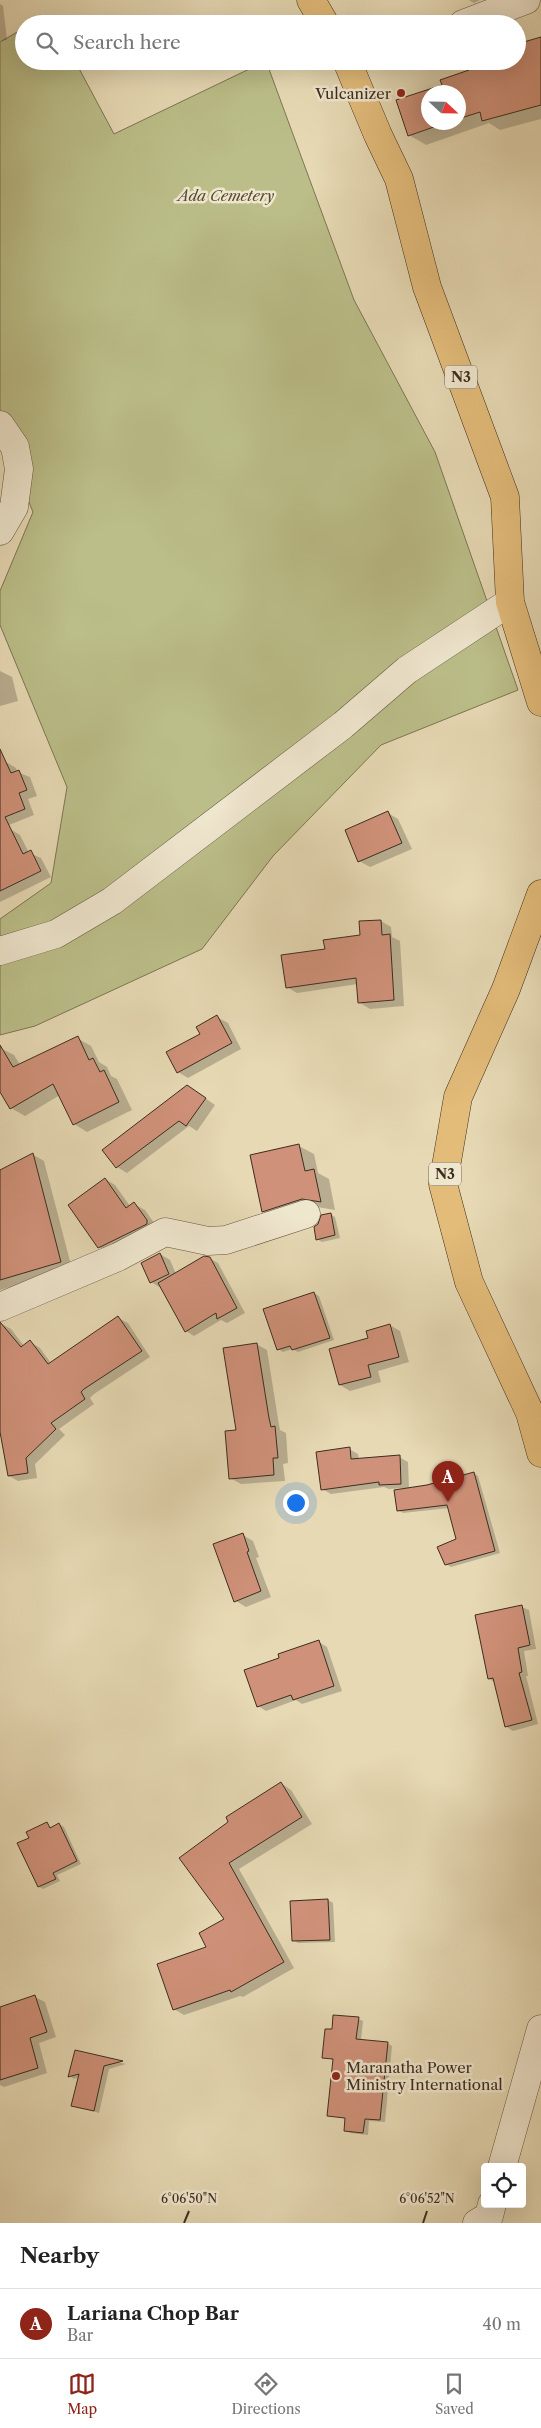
<!DOCTYPE html>
<meta charset="utf-8">
<style>
body{margin:0;font-family:"Libre Caslon Text",serif;background:#f6f6f6;color:#222}
.controls{position:absolute;right:15px;bottom:15px;display:grid;overflow:hidden;border-radius:5px;box-shadow:0 5px 20px #0002}
.controls button{width:45px;height:45px;display:grid;place-items:center;padding:0;border:0;border-bottom:1px solid #e0e0e0;background:#fff;color:#222;font:25px sans-serif}
.compass{position:absolute;left:421px;top:85px;width:45px;height:45px;border-radius:50%;background:#fff;box-shadow:0 5px 20px #0002;rotate:112deg}
.you{position:absolute;left:295px;top:1502px;width:18px;height:18px;margin:-12px;border:4px solid #fff;border-radius:50%;background:#1a73e8;box-shadow:0 0 0 8px #1a73e833}
.badge{display:grid;place-items:center;width:32px;height:32px;border-radius:50%;background:#8f2418;color:#fff;font-size:16px;font-weight:700}
.pin{position:absolute;translate:-50% -41px;filter:drop-shadow(0 1px 2px #0008)}
.pin::after{content:'';position:absolute;top:26px;width:18px;height:15px;background:inherit;clip-path:polygon(0 0,100% 0,50% 100%)}
.list{margin:0;padding:0;list-style:none}
h2{display:flex;justify-content:space-between;align-items:center;height:65px;margin:0;padding:0 20px;font-size:21px}
h2 small{font-size:16px;font-weight:400;color:#767676}
.list li{display:grid;grid-template-columns:32px 1fr auto;gap:15px;align-items:center;box-sizing:border-box;height:70px;padding:0 20px;border-top:1px solid #e0e0e0}
.list b{display:block;font-size:19px;white-space:nowrap}
.list p{margin:0;font-size:16px;white-space:nowrap;color:#767676}
.list em{font-size:16px;font-style:normal;color:#767676}
.icon{flex:none;width:28px;height:28px;fill:none;stroke:currentColor;stroke-width:2;stroke-linecap:round;stroke-linejoin:round}
.map{position:relative;flex:none;width:541px;height:2223px;overflow:hidden}
.search{position:absolute;background:#fff;box-shadow:0 5px 20px #0002;left:15px;right:15px;top:15px;height:55px;display:flex;align-items:center;gap:12px;box-sizing:border-box;padding:0 18px;border-radius:28px;color:#767676;font-size:19px}
.sheet{height:135px;background:#fff}
nav{display:flex;justify-content:space-around;align-items:center;box-sizing:border-box;height:70px;border-top:1px solid #e0e0e0;background:#fff;font-size:14px;color:#767676}
nav a{display:grid;justify-items:center;gap:2px}
nav .on{color:#8f2418}
.map>svg:first-child{display:block}
</style>
<div class="map">
<svg width="541" height="2223" viewBox="0 0 541 2223">
<rect width="100%" height="100%" fill="#e6d9b4"/>
<filter id="stains"><feTurbulence type="fractalNoise" baseFrequency=".004" numOctaves="4"/><feColorMatrix values="0 0 0 0 .2 0 0 0 0 .09 0 0 0 0 .02 0 0 0 .5 -.17"/></filter>
<radialGradient id="worn" r=".72"><stop offset=".6" stop-color="#630" stop-opacity="0"/><stop offset="1" stop-color="#630" stop-opacity=".3"/></radialGradient>
<polygon fill="#bbbe89" stroke="#7c7654" points="24,28 24,61 75,61 114,134 266,61 354,300 435,452 518,690 381,745 273,856 202,949 35,1026 0,1035 0,919 51,883 67,787 0,625 0,591 33,512 0,431 0,42"/>
<g fill="#0003" fill-rule="evenodd">
<polygon points="469,0 480,0 474,3"/>
<polygon points="0,4 3,6 7,40 0,41"/>
<path d="M 541,39 L 541,119 L 500,130 L 489,123 L 426,145 L 409,135 L 398,101 L 517,61 ZM 428,92 L 458,92 L 458,122 L 428,122 Z"/>
<polygon points="0,671 12,677 18,701 0,706"/>
<polygon points="6,762 16,768 17,772 30,777 37,796 28,799 34,815 4,827 0,824 0,765"/>
<polygon points="388,813 398,819 412,849 370,867 359,861"/>
<polygon points="10,829 20,835 29,853 41,858 51,877 0,902 0,833"/>
<polygon points="381,921 391,927 392,937 400,941 404,1006 370,1009 360,1003 358,984 297,993 287,987 326,950 361,936"/>
<polygon points="217,1017 228,1023 241,1049 188,1078 178,1072 201,1034"/>
<polygon points="77,1038 91,1046 99,1062 107,1067 111,1076 117,1079 132,1110 87,1132 74,1124 60,1095 25,1116 11,1108 0,1091 0,1048 14,1055 20,1065"/>
<polygon points="198,1093 215,1105 197,1131 189,1126 127,1173 117,1167"/>
<polygon points="299,1146 314,1154 318,1173 329,1179 335,1210 317,1207 278,1220 263,1211"/>
<polygon points="32,1154 44,1161 72,1269 0,1290 0,1172"/>
<polygon points="105,1179 115,1185 130,1206 134,1204 145,1210 157,1227 110,1253 99,1247 70,1205"/>
<polygon points="330,1214 335,1217 340,1238 322,1242 317,1239"/>
<polygon points="160,1254 170,1260 176,1274 209,1258 218,1263 245,1313 227,1323 221,1320 194,1336 186,1331 161,1288 151,1282"/>
<polygon points="314,1293 319,1296 334,1340 298,1352 292,1349 283,1352 278,1349"/>
<polygon points="118,1318 128,1323 150,1357 94,1394 90,1398 94,1404 59,1429 65,1435 35,1464 37,1478 18,1481 9,1476 0,1425 0,1323 11,1329 24,1346 30,1342 40,1348 51,1363"/>
<polygon points="390,1325 400,1331 409,1362 378,1371 381,1382 350,1391 340,1385 369,1339"/>
<polygon points="256,1344 267,1350 279,1425 280,1430 286,1433 288,1463 283,1464 285,1481 241,1484 230,1478 237,1431"/>
<polygon points="349,1449 358,1454 359,1460 399,1457 408,1462 409,1489 473,1473 478,1476 500,1553 451,1567 446,1564 458,1540 449,1508 403,1513 398,1510 405,1488 389,1489 384,1487 331,1494 322,1489"/>
<polygon points="243,1535 253,1541 259,1557 256,1558 271,1597 246,1607 236,1601"/>
<polygon points="522,1607 529,1610 536,1649 524,1651 528,1676 526,1676 538,1724 513,1731 507,1727 495,1682 489,1679"/>
<polygon points="319,1642 327,1647 342,1691 302,1704 296,1700 266,1711 258,1706 280,1659"/>
<polygon points="281,1783 291,1790 312,1824 239,1869 294,1968 243,1997 240,1996 184,2015 174,2009 226,1919 181,1859"/>
<polygon points="47,1824 52,1828 59,1824 64,1827 81,1864 57,1875 60,1881 43,1889 38,1886"/>
<polygon points="328,1900 333,1903 335,1942 298,1943 293,1940"/>
<polygon points="35,1997 45,2002 56,2037 39,2043 47,2073 4,2087 0,2085 0,2008"/>
<polygon points="358,2019 363,2021 361,2040 387,2043 392,2046 385,2122 369,2121 368,2135 350,2133 345,2130 346,2119 329,2115 334,2060 323,2057 333,2031"/>
<polygon points="76,2051 126,2064 109,2069 99,2113 73,2105 80,2077 74,2079 70,2076"/>
</g>
<g fill="#cf9179" stroke="#3d2d1f">
<polygon points="541,37 541,105 482,121 480,112 458,119 458,92 428,92 428,122 448,122 408,136 396,100 442,85 440,80 469,70 467,61 517,61 517,44"/>
<polygon points="0,749 11,773 19,770 27,790 19,793 25,809 5,817 23,854 31,850 41,871 0,891"/>
<polygon points="388,811 402,843 358,862 345,830"/>
<polygon points="381,920 382,935 390,934 394,1000 358,1003 356,978 286,988 281,955 325,949 323,940 360,935 359,921"/>
<polygon points="217,1015 232,1043 177,1073 166,1052 200,1034 196,1027"/>
<polygon points="78,1036 89,1060 93,1058 100,1072 104,1070 119,1102 73,1125 53,1084 10,1109 0,1092 0,1045 13,1067"/>
<polygon points="187,1085 206,1098 186,1126 179,1121 116,1168 102,1150"/>
<polygon points="299,1144 305,1171 314,1169 321,1202 302,1199 262,1212 250,1155"/>
<polygon points="33,1153 61,1262 0,1280 0,1170"/>
<polygon points="105,1178 126,1208 134,1202 147,1220 147,1224 98,1248 68,1205"/>
<polygon points="331,1213 335,1235 316,1240 314,1227 318,1224 321,1215"/>
<polygon points="160,1253 169,1274 150,1283 141,1263"/>
<polygon points="204,1256 210,1257 237,1308 217,1319 216,1313 185,1332 158,1283"/>
<polygon points="314,1292 330,1338 292,1350 290,1346 277,1350 263,1309"/>
<polygon points="118,1316 142,1351 84,1389 81,1392 85,1399 51,1423 56,1429 26,1458 28,1473 8,1476 0,1432 0,1322 21,1347 30,1340 48,1364"/>
<polygon points="390,1324 399,1357 368,1365 371,1377 339,1385 329,1349 368,1338 366,1331"/>
<polygon points="257,1343 269,1418 271,1427 275,1426 278,1458 273,1458 274,1475 229,1479 225,1431 236,1430 223,1348"/>
<polygon points="350,1447 351,1459 400,1455 401,1484 379,1485 379,1482 321,1490 316,1452"/>
<polygon points="474,1472 495,1551 445,1565 437,1547 456,1539 447,1505 397,1511 394,1490 427,1485"/>
<polygon points="243,1533 249,1551 247,1552 261,1591 234,1602 213,1544"/>
<polygon points="522,1605 530,1645 518,1648 522,1672 519,1673 532,1720 505,1727 493,1678 488,1679 475,1615"/>
<polygon points="319,1640 334,1686 293,1700 291,1695 257,1707 244,1670 279,1658 278,1654"/>
<polygon points="281,1782 302,1817 229,1863 284,1962 231,1992 230,1990 173,2010 157,1964 206,1947 199,1933 224,1919 179,1858 228,1822 226,1817"/>
<polygon points="47,1822 50,1828 59,1823 77,1861 53,1873 56,1879 38,1887 17,1843 29,1838 26,1832"/>
<polygon points="328,1899 330,1940 292,1941 290,1901"/>
<polygon points="35,1995 47,2032 30,2038 38,2068 0,2080 0,2007"/>
<polygon points="333,2015 359,2017 356,2039 388,2042 380,2120 365,2119 363,2133 344,2131 345,2118 327,2116 333,2059 322,2058 325,2029 332,2029"/>
<polygon points="75,2050 123,2061 104,2066 94,2111 71,2106 79,2074 68,2077"/>
</g>
<g fill="none" stroke-linecap="round" stroke-linejoin="round">
<g stroke="#675844" stroke-width="29">
<g id="minor">
<polyline points="463,24 526,0"/>
<polyline points="0,425 15,447 19,469 14,507 0,531"/>
<polyline points="0,951 56,934 112,901 343,725 407,670 510,602"/>
<polyline points="0,1307 118,1257 165,1232 208,1241 226,1240 306,1214"/>
<polyline points="502,2167 541,2029"/>
<polyline points="477,2223 489,2216 492,2204"/>
</g>
</g>
<g stroke="#3d2d1f" stroke-width="29">
<g id="major">
<polyline points="311,0 325,24"/>
<polyline points="347,61 378,135 399,179 427,287 505,497 510,602 541,702"/>
<polyline points="541,894 506,989 458,1097 443,1184 469,1282 530,1413 541,1453"/>
</g>
</g>
<use href="#minor" stroke="#efe6ce" stroke-width="28"/>
<use href="#major" stroke="#e3bc7a" stroke-width="28"/>
</g>
<path fill="none" stroke="#3d2d1f" stroke-width="2" d="M 184,2223 L 189,2211M 423,2223 L 427,2211"/>
<g fill="#8f2418" stroke="#efe6ce" stroke-width="2">
<circle cx="401" cy="93" r="5"/>
<circle cx="336" cy="2076" r="5"/>
</g>
<g text-anchor="middle" dominant-baseline="central" stroke-width="5" stroke-linejoin="round" paint-order="stroke">
<g fill="#efe6ce" stroke="#726454" stroke-width="1">
<rect x="445" y="365.5" width="32" height="23" rx="4"/>
<rect x="429" y="1162.5" width="32" height="23" rx="4"/>
</g>
<g font-size="14" font-weight="bold" fill="#3d2d1f">
<text x="461" y="377">N3</text>
<text x="445" y="1174">N3</text>
</g>
<g font-size="15" fill="#3d2d1f" stroke="#efe6ce" text-anchor="end">
<text x="391" y="93">Vulcanizer</text>
<text x="346" y="2067" text-anchor="start">Maranatha Power<tspan x="346" dy="17">Ministry International</tspan></text>
</g>
<g font-size="15" font-style="italic" fill="#564a34" stroke="#efe6ce">
<text x="226" y="195">Ada Cemetery</text>
</g>
</g>
<g font-size="12" text-anchor="middle" fill="#3d2d1f" stroke="#efe6ce" stroke-width="5" stroke-linejoin="round" paint-order="stroke">
<text x="189" y="2203">6°06'50"N</text>
<text x="427" y="2203">6°06'52"N</text>
</g>
<rect width="100%" height="100%" filter="url(#stains)"/>
<rect width="100%" height="100%" fill="url(#worn)"/>
</svg>
<div class="controls">
<button><svg class="icon" aria-label="locate" viewBox="0 0 24 24"><circle cx="12" cy="12" r="6"/><path d="M12 2v4M12 18v4M2 12h4M18 12h4"/></svg></button>
</div>
<svg class="compass" viewBox="-18 -18 36 36"><path d="M0-13l5 13h-10z" fill="#e53935"/><path d="M0 13l5-13h-10z" fill="#767676"/></svg>
<div class="you"></div>
<div class="pin badge" style="left:448px;top:1502px">A</div>
<div class="search"><svg class="icon" aria-label="search" viewBox="0 0 24 24"><circle cx="10" cy="10" r="6"/><path d="M15 15l6 6"/></svg>Search here</div>
</div>
<section class="sheet">
<h2>Nearby<small></small></h2>
<ul class="list">
<li><span class="badge">A</span><div><b>Lariana Chop Bar</b><p>Bar</p></div><em>40 m</em></li>
</ul>
</section>
<nav>
<a class="on"><svg class="icon" aria-label="map" viewBox="0 0 24 24"><path d="M3 6l6-2 6 2 6-2v14l-6 2-6-2-6 2zM9 4v14M15 6v14"/></svg>Map</a>
<a><svg class="icon" aria-label="directions" viewBox="0 0 24 24"><path d="M12 3l9 9-9 9-9-9zM9 14v-3h6M13 9l2 2-2 2"/></svg>Directions</a>
<a><svg class="icon" aria-label="saved" viewBox="0 0 24 24"><path d="M7 4h10v16l-5-4-5 4z"/></svg>Saved</a>
</nav>
